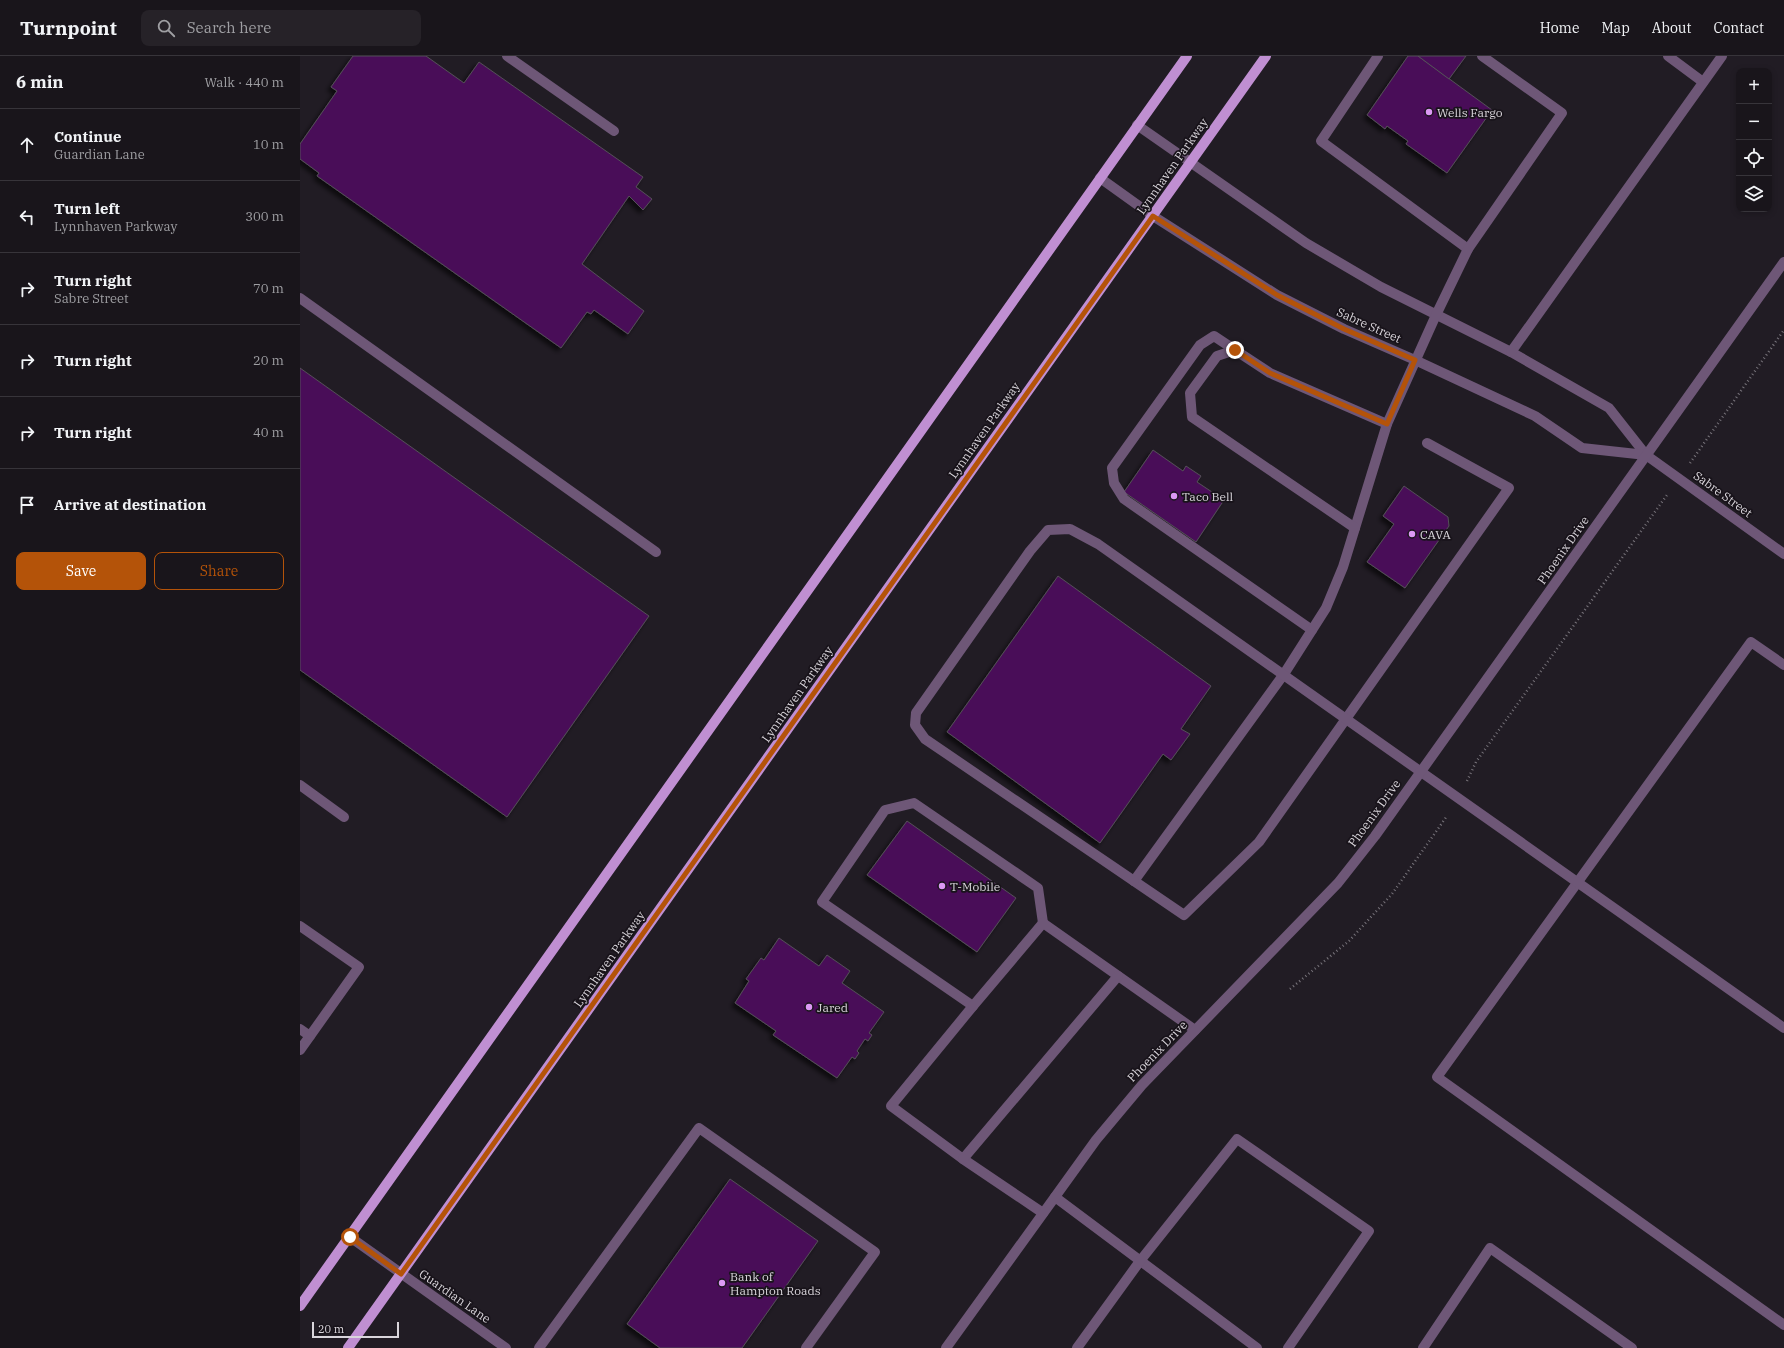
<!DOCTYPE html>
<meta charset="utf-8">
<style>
body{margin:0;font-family:"IBM Plex Serif",serif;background:#262228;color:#f1f3f6}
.controls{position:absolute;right:12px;top:12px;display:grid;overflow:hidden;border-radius:8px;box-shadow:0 2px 6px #0003}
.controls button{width:36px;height:36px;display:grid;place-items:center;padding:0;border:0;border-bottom:1px solid #37343a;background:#19151b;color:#f1f3f6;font:20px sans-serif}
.scale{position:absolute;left:12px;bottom:10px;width:87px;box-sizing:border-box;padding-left:4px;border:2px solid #d9d5db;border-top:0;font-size:11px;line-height:14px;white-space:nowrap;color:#d9d5db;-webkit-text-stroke:3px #18131a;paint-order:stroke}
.stop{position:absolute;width:12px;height:12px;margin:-9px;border:3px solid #b45309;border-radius:50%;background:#fff}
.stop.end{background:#b45309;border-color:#fff;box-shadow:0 1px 4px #0008}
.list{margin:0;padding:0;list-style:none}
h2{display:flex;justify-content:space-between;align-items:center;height:52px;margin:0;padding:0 16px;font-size:17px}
h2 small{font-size:13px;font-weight:400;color:#9f9fa3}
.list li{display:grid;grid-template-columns:26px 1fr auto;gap:12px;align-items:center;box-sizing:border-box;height:72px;padding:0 16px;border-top:1px solid #37343a}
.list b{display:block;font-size:15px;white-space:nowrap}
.list p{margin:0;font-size:13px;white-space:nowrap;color:#9f9fa3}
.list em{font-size:13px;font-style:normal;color:#9f9fa3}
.actions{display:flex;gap:8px;padding:12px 16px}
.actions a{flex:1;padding:9px 0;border:1px solid #b45309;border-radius:8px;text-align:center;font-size:14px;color:#b45309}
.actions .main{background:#b45309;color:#fff}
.icon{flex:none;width:22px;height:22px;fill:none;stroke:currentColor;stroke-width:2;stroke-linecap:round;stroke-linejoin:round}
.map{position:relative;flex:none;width:1484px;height:1292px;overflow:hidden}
header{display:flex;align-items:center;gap:24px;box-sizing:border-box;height:56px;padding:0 20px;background:#19151b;border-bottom:1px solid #37343a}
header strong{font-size:19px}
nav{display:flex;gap:22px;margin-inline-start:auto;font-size:14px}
.search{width:280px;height:36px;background:#262228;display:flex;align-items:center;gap:10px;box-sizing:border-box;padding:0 14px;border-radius:8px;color:#9f9fa3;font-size:15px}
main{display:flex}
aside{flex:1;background:#19151b}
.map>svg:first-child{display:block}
</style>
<header>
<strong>Turnpoint</strong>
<div class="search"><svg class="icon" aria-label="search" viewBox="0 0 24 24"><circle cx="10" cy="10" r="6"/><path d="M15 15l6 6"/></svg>Search here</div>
<nav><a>Home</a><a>Map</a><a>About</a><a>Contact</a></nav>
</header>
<main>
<aside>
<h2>6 min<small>Walk · 440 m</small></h2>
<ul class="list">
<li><svg class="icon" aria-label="ahead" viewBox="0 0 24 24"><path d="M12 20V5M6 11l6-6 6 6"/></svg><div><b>Continue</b><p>Guardian Lane</p></div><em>10 m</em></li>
<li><svg class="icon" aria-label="left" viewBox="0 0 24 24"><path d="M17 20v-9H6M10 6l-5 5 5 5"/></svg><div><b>Turn left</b><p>Lynnhaven Parkway</p></div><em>300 m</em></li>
<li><svg class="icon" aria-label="right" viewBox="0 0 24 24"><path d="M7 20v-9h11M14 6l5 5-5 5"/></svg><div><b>Turn right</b><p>Sabre Street</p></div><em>70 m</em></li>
<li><svg class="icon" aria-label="right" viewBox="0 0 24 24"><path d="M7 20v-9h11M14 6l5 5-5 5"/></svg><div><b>Turn right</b></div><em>20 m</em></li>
<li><svg class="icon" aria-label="right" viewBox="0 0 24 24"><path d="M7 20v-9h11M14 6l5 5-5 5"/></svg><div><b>Turn right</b></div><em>40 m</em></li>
<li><svg class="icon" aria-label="arrive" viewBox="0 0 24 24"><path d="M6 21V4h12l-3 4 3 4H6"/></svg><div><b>Arrive at destination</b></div></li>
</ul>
<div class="actions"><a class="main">Save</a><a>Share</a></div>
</aside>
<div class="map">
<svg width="1484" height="1292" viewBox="0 0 1484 1292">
<defs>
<filter id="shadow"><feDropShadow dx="-3.5" dy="3.5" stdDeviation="2" flood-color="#0009"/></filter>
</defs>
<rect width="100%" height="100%" fill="#211c24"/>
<g fill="#481159" stroke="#554f58" filter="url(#shadow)">
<polygon points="53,0 126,0 164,27 179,6 343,121 336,131 352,143 343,154 329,140 282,208 344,255 328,278 294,254 291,258 287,256 261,292 17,120 19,117 0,103 0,88 37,35 31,31"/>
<polygon points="1108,0 1118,0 1192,54 1147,117 1106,88 1108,85 1087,70 1085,73 1067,59"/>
<polygon points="1118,0 1166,0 1149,23"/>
<polygon points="0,312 349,560 207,761 0,614"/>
<polygon points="853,394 883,415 886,410 901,420 897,426 924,444 896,486 824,436"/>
<polygon points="1104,430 1148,461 1149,470 1105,532 1067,506 1094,468 1083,460"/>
<polygon points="758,520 911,630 881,673 890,678 871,704 863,698 800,787 647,676"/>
<polygon points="607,765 716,842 677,896 567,819"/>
<polygon points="479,882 519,910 527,899 550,915 542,927 584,956 569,977 572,979 568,985 565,983 557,995 559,997 555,1003 552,1001 537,1022 473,979 476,975 435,947 449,925 446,923 461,902 464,904"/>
<polygon points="430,1123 518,1185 442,1292 360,1292 327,1268"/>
</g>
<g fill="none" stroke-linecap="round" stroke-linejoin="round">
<g stroke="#78747b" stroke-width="2.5" stroke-dasharray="1 3" stroke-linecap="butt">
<polyline points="1390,407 1484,274"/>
<polyline points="1167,725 1176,706 1367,439"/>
<polyline points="990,933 1049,885 1092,838 1147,760"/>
</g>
<g stroke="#6e5777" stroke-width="10">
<polyline points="207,0 314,75"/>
<polyline points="1078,0 1021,85 1168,193"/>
<polyline points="1368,0 1403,26"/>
<polyline points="837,69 1006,187 1081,231 1211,296 1309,352 1346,399 1484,498"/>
<polyline points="800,122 853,160 977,239 1044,273 1115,304 1235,360 1282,392 1346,399"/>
<polyline points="0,242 356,496"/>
<polyline points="935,294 914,280 900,289 812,412 814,427 824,443 1012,574"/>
<polyline points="1211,296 1422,0"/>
<polyline points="1127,387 1209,432 959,786 884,859 834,825 984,618 1026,552 1043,511 1087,368 1136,259 1168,193 1262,57 1182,0"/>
<polyline points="1055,472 892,361 890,337 917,300 935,294 970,317 1087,368"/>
<polyline points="1484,609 1451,586 1137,1021 1484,1269"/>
<polyline points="0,729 44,761"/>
<polyline points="834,825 625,683 615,669 616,657 730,495 748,474 770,473 798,488 1484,972"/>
<polyline points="743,867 738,832 614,747 585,754 522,846 673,950 591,1050 663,1103 743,1157"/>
<polyline points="0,870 59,911 0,994"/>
<polyline points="673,950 743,867 895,974"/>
<polyline points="0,973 10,980"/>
<polyline points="663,1103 818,920"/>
<polyline points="755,1141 957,1292"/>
<polyline points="50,1181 206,1292"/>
<polyline points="239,1292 399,1072 575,1196 506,1292"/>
<polyline points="646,1292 796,1084 842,1029 1038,827 1075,780 1484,206"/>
<polyline points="777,1292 840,1205 937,1083 1069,1175 988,1292"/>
<polyline points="1123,1292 1190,1192 1332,1292"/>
</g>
<g stroke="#c08fd2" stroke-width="10">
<polyline points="0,1250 887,0"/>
<polyline points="48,1292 966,0"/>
</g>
</g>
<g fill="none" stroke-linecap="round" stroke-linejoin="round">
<polyline stroke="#b45309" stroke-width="5" points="50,1181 101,1218 853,160 977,239 1044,273 1115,304 1087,368 970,317 935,294"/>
</g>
<g fill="#dc99f4" stroke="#18131a" stroke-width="1.5">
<circle cx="1129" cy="56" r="4"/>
<circle cx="874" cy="440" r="4"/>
<circle cx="1112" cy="478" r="4"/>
<circle cx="642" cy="830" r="4"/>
<circle cx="509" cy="951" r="4"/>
<circle cx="422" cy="1227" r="4"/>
</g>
<g text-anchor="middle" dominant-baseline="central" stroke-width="3.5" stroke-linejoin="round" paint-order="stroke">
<g font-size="12" fill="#d9d5db" stroke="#18131a" text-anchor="start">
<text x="1137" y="56">Wells Fargo</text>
<text x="882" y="440">Taco Bell</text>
<text x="1120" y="478">CAVA</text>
<text x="650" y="830">T-Mobile</text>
<text x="517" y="951">Jared</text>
<text x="430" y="1220">Bank of<tspan x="430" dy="14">Hampton Roads</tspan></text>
</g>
<g font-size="12" fill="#d9d5db" stroke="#18131a">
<text transform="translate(872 110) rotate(-55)">Lynnhaven Parkway</text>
<text transform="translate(1069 269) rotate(24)">Sabre Street</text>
<text transform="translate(684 374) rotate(-55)">Lynnhaven Parkway</text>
<text transform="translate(1423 438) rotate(36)">Sabre Street</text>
<text transform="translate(1263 494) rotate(-55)">Phoenix Drive</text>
<text transform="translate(497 638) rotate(-55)">Lynnhaven Parkway</text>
<text transform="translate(1074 757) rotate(-54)">Phoenix Drive</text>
<text transform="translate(309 903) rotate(-55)">Lynnhaven Parkway</text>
<text transform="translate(857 995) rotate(-46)">Phoenix Drive</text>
<text transform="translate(155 1240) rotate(35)">Guardian Lane</text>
</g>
</g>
</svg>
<div class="controls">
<button>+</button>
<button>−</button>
<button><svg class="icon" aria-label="locate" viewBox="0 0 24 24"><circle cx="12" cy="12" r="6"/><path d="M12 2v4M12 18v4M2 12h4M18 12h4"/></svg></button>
<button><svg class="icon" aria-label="layers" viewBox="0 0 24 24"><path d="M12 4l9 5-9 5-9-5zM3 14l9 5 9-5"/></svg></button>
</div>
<div class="scale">20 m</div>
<div class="stop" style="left:50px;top:1181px"></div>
<div class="stop end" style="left:935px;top:294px"></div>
</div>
</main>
